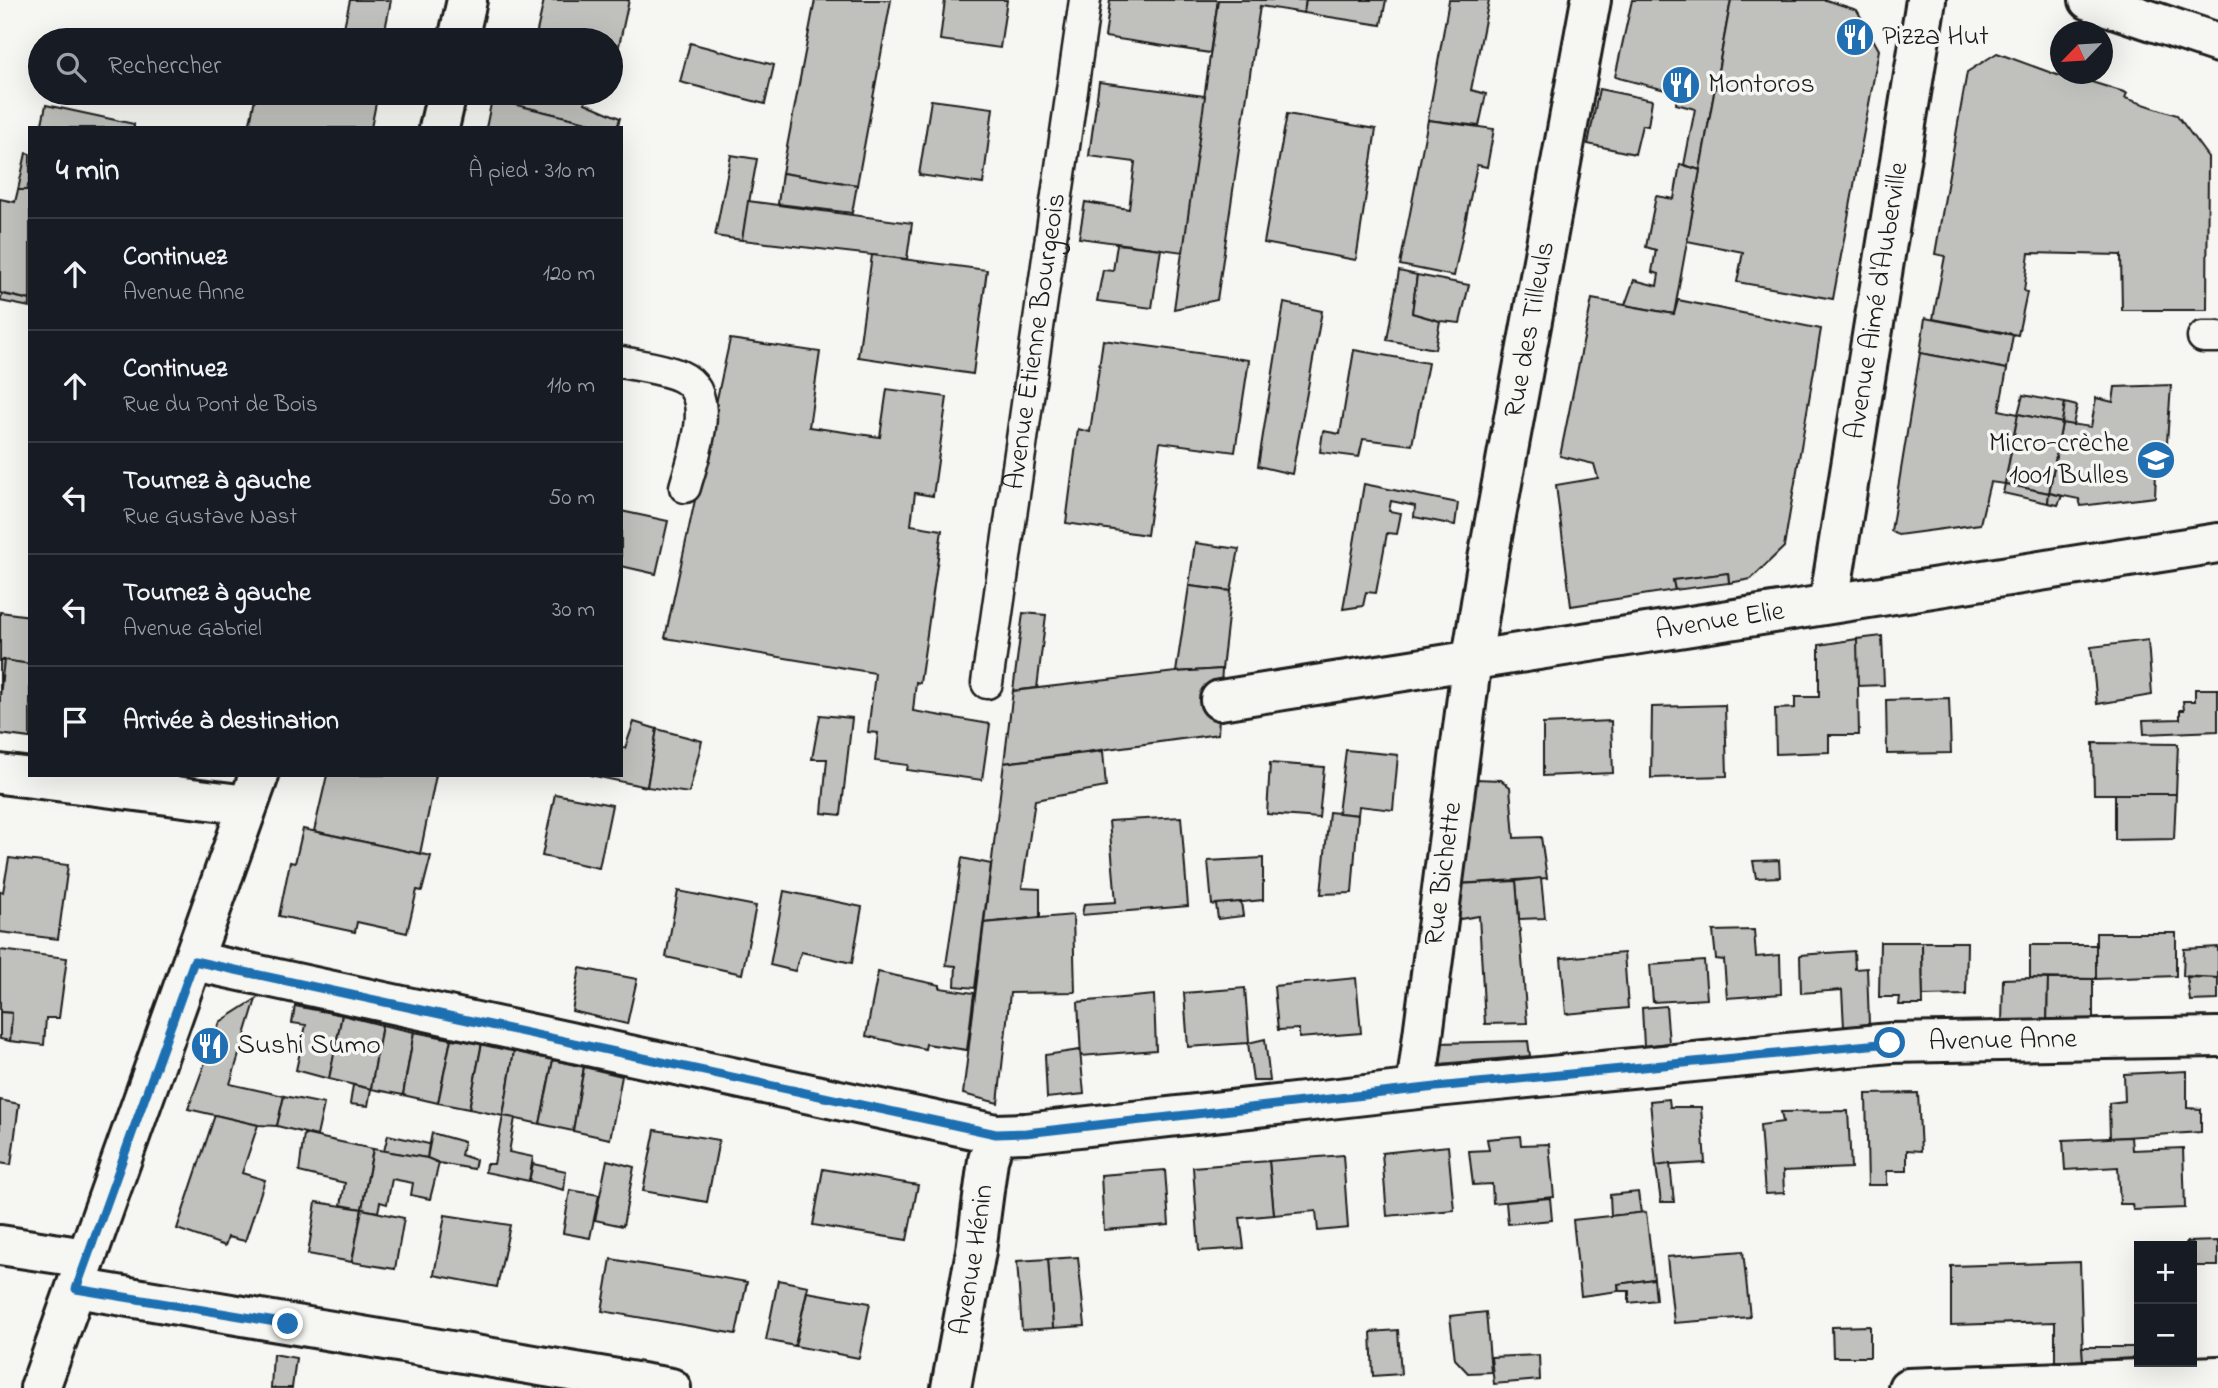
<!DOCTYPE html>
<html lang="fr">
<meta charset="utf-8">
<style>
body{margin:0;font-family:"Indie Flower",sans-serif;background:#242831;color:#f1f3f6}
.controls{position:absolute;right:21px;bottom:21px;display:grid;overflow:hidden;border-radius:0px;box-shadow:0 7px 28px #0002}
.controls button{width:63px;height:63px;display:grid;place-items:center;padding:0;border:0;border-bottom:2px solid #363941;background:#171b24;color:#f1f3f6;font:35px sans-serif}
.compass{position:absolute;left:2050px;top:21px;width:63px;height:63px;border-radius:50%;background:#171b24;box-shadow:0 7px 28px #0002;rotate:245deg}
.stop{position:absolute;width:21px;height:21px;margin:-16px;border:5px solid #1f6fb2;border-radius:50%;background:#fff}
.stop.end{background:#1f6fb2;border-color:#fff;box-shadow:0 2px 7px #0008}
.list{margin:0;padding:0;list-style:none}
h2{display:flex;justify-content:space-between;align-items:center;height:91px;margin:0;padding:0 28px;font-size:30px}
h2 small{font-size:23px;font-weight:400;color:#9ea1a6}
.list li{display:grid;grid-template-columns:46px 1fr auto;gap:21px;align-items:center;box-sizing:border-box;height:112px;padding:0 28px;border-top:2px solid #363941}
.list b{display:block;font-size:26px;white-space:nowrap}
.list p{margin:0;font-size:23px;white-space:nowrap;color:#9ea1a6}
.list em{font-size:23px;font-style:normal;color:#9ea1a6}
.icon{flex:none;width:38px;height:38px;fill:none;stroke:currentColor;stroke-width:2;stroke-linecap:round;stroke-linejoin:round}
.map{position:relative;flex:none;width:2218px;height:1388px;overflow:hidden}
.search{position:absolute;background:#171b24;box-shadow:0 7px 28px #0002;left:28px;top:28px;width:595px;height:77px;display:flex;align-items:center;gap:18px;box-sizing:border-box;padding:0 24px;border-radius:38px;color:#9ea1a6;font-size:26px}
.panel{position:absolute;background:#171b24;box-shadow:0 7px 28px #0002;left:28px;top:126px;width:595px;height:651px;border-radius:0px}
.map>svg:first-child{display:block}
</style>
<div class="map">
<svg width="2218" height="1388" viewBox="0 0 2218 1388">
<rect width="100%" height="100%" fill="#f6f6f2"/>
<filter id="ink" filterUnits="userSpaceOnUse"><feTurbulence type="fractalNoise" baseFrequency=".0143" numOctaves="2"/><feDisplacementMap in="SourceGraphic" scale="14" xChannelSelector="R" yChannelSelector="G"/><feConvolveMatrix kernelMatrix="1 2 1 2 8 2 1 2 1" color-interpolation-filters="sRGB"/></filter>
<g filter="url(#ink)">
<g fill="#c0c0bd" stroke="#1c1c1c" stroke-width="2">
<polygon points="350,0 391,0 383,40 331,40 334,26 344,27"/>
<polygon points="544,0 629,0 615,64 611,63 611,40 535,40"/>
<polygon points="815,0 891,0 857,185 782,173"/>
<polygon points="945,0 1007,0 1000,48 940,40"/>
<polygon points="1110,0 1218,0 1210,53 1105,37"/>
<polygon points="1218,0 1306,0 1304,13 1260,6 1217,300 1174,309"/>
<polygon points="1306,0 1386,0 1381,25 1304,13"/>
<polygon points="1449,0 1489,0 1471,90 1486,94 1479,126 1428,120"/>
<polygon points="1632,0 1731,0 1700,170 1684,165 1695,109 1676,104 1677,93 1615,77"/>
<polygon points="1731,0 1826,0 1857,10 1879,50 1833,299 1737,282 1743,252 1687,241"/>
<polygon points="690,43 774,65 765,104 680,82"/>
<polygon points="1997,53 2068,79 2069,75 2127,93 2125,98 2177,115 2208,157 2207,310 2122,310 2121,255 2029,253 2024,291 2027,292 2018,335 1933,319 1945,256 1935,254 1967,72"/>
<polygon points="1099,82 1205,96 1183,252 1079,238 1085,202 1129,209 1135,162 1089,156"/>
<polygon points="1599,89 1652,100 1648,126 1642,125 1635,154 1588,144"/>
<polygon points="256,93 378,93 371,128 249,128"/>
<polygon points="494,93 586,93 585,103 620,118 617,128 611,128 492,99"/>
<polygon points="492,99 611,128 486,128"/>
<polygon points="931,100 993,108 983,184 919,175"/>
<polygon points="46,105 134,124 134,128 41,128"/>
<polygon points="1287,114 1376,129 1356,260 1264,243"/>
<polygon points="1428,120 1494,129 1487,167 1477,165 1454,276 1400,265"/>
<polygon points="26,153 30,154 30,179 27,190 18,190"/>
<polygon points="731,155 757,159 742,240 715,236"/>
<polygon points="1680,164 1700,170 1674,314 1625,305 1634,280 1657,286 1659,274 1652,272 1656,250 1646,247 1656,196 1674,199"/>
<polygon points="782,173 857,185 852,213 778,204"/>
<polygon points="30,179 30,300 0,293 0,199 15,202 18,190 27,190"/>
<polygon points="748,201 912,223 907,259 742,240"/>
<polygon points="1117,244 1161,249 1152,308 1097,301 1103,270 1113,271"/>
<polygon points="872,255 987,270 973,374 858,357"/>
<polygon points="1399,271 1417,275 1412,313 1440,321 1435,349 1387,340"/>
<polygon points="1417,275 1469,285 1460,323 1440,321 1412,313"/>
<polygon points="2,294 30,300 30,307 0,301"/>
<polygon points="1592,299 1674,314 1678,300 1821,329 1784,547 1751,579 1729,583 1728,573 1673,580 1675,590 1571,606 1556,485 1598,478 1594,464 1560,456"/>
<polygon points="1284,303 1322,311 1292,474 1258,466"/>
<polygon points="1925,318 2013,335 2007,369 1920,353"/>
<polygon points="730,339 820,352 809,427 880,437 887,389 947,397 933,496 915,493 911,525 942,530 920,683 916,682 913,711 990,724 982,780 907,770 908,765 875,761 878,733 868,732 875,673 665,638"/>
<polygon points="1103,340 1249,360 1235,452 1160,442 1147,535 1066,523 1078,429 1090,432"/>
<polygon points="1354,350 1428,363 1412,445 1363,439 1359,457 1320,452 1323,431 1340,434"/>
<polygon points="1920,353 2007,369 1999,410 2018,414 2005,484 1990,482 1980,524 1898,535 1891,531"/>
<polygon points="2171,385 2165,471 2156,472 2155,497 2081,506 2079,499 2049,493 2062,423 2091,427 2096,398 2113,402 2115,387"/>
<polygon points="2023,395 2065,403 2062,423 2018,414"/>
<polygon points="2065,403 2077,406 2073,425 2062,423"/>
<polygon points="2018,414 2062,423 2049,493 2005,484"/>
<polygon points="1364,484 1458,503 1455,525 1414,517 1415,506 1391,501 1389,511 1401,513 1397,534 1387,533 1376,593 1366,592 1363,606 1343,609"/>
<polygon points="2005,484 2049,493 2048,503 2003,493"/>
<polygon points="2049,493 2062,496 2058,505 2048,503"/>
<polygon points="621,511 668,521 656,574 621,566"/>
<polygon points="1195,543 1239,549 1231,591 1189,586"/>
<polygon points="1728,573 1729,583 1675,590 1673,580"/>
<polygon points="1189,586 1231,591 1222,669 1176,672"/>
<polygon points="0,612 30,616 30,664 0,660"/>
<polygon points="1023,613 1046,615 1037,688 1013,691"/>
<polygon points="1882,636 1884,685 1857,686 1857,639"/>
<polygon points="1857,639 1859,735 1829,735 1829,752 1776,754 1775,709 1795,708 1795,697 1819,697 1819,645"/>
<polygon points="2148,640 2152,695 2097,704 2091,647"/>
<polygon points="0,660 4,660 0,697"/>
<polygon points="4,660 30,664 30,738 0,734 0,697"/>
<polygon points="1222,669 1218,734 1004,763 1013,691 1176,672"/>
<polygon points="2195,689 2218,689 2218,731 2144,734 2143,720 2180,719 2180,710 2184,710 2183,701 2195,701"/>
<polygon points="1949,698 1951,753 1887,754 1886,700"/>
<polygon points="1725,705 1727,776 1651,778 1652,707"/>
<polygon points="820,715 852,718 841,815 822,813 827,759 812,759"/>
<polygon points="1611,721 1613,773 1543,776 1543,724"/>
<polygon points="634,722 657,729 647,787 590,775 621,775 621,747 625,748"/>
<polygon points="657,729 702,741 689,793 647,787"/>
<polygon points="2093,743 2178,744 2176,794 2094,794"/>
<polygon points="1346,750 1398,755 1393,810 1359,806 1358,815 1338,813"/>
<polygon points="1103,751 1106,787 1035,800 1022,888 1040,889 1040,917 984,923 1004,763"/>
<polygon points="1270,763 1324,767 1319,818 1267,814"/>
<polygon points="327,775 436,775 420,854 314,831"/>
<polygon points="1475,779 1501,780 1510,787 1514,838 1541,837 1547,878 1458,884"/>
<polygon points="555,794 612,805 599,868 542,856"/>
<polygon points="2115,794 2176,794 2174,839 2115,840"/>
<polygon points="1329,812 1358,815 1352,893 1321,894"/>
<polygon points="1181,817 1188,906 1082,915 1084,904 1116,902 1109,821"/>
<polygon points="303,829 431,856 422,891 417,890 407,933 357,922 355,932 279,916 290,862 295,863"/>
<polygon points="9,858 68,865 58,939 0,932 0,891 3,892"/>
<polygon points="962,858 991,864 975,988 955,986 956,966 946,965"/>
<polygon points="1263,858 1263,900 1212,905 1208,861"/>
<polygon points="1779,860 1780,877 1756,878 1753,861"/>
<polygon points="1541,878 1545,918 1519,919 1516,881"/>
<polygon points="1516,881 1527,1023 1485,1024 1479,916 1454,920 1458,884"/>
<polygon points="678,891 756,906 742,974 666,957"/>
<polygon points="784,891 862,907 852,963 801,952 795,971 770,965"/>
<polygon points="1241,902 1243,916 1218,919 1216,904"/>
<polygon points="1073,915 1075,992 1010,993 998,1103 963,1094 984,923"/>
<polygon points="1754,930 1756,957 1780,955 1781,994 1727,998 1724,960 1716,959 1713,931"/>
<polygon points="2096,933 2176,933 2176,976 2096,979"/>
<polygon points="1880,942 1922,942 1923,1005 1899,1005 1900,997 1879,997"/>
<polygon points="1922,942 1967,942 1966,995 1923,996"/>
<polygon points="2030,945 2096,945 2096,979 2030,978"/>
<polygon points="2218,947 2218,978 2183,976 2184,949"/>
<polygon points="0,950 67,958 59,1018 46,1018 44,1045 10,1041 12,1013 0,1012"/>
<polygon points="1854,951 1855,969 1867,968 1869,1024 1844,1027 1842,990 1801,993 1800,955"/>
<polygon points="1624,953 1628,1008 1566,1014 1561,958"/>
<polygon points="1704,961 1707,999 1653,1002 1650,965"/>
<polygon points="580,968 637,979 627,1024 572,1011"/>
<polygon points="878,972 940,985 940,988 974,993 967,1050 926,1044 925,1049 866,1036"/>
<polygon points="2187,977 2218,978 2218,1000 2190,1001"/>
<polygon points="1356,978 1361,1033 1299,1038 1299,1029 1278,1030 1274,986"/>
<polygon points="2030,978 2048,979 2047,1026 2002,1026 2003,979"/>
<polygon points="2048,979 2093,979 2093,1025 2047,1026"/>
<polygon points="1245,988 1249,1041 1248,1043 1188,1047 1184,993"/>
<polygon points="1154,995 1156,1050 1081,1056 1078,1002"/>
<polygon points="256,999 230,1084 284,1096 277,1126 258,1125 188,1109 220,1022"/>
<polygon points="295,1006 342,1015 329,1079 296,1070 306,1025 292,1023"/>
<polygon points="1666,1006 1669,1043 1644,1046 1642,1008"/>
<polygon points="0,1012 12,1013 10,1041 0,1039"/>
<polygon points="342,1015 382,1025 371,1089 329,1079"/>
<polygon points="382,1025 414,1032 403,1095 371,1089"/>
<polygon points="414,1032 451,1039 438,1103 403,1095"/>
<polygon points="451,1039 482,1043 469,1109 438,1103"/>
<polygon points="1265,1039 1270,1081 1253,1081 1248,1043"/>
<polygon points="1528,1041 1530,1056 1440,1064 1437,1056 1437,1043"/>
<polygon points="482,1043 514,1051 503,1116 469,1109"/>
<polygon points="1080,1050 1084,1094 1047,1098 1045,1055"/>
<polygon points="514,1051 553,1060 540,1124 503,1116"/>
<polygon points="553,1060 584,1067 573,1131 540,1124"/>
<polygon points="584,1067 622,1076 610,1139 573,1131"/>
<polygon points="2187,1071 2187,1108 2201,1109 2201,1132 2110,1138 2109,1103 2125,1101 2124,1074"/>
<polygon points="353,1085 371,1089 368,1106 350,1104"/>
<polygon points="1918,1093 1921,1151 1907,1150 1907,1171 1887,1171 1887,1185 1868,1185 1866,1094"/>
<polygon points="284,1096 324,1104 317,1136 277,1126"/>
<polygon points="1669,1099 1670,1107 1701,1107 1705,1163 1656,1166 1650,1101"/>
<polygon points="0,1100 19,1104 11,1165 0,1163"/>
<polygon points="1848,1111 1851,1168 1783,1171 1784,1193 1765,1194 1760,1125 1783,1122 1781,1112"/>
<polygon points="215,1115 258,1125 242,1173 265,1180 245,1241 228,1237 225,1246 177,1229"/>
<polygon points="503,1116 515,1118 509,1152 533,1157 529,1181 485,1172 486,1164 494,1164"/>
<polygon points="655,1130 719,1140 707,1202 643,1191"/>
<polygon points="432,1133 464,1142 461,1155 476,1160 474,1169 439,1163 427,1158"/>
<polygon points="304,1134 373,1149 362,1209 341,1205 345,1183 299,1172"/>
<polygon points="388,1135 429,1144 427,1158 384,1151"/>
<polygon points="1520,1136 1521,1145 1549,1144 1554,1197 1493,1203 1492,1184 1473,1185 1469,1151 1489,1150 1487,1139"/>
<polygon points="2131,1137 2132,1150 2183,1148 2185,1208 2133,1210 2132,1204 2120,1204 2118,1167 2065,1170 2063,1140"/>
<polygon points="1448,1146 1454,1210 1387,1216 1382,1153"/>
<polygon points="373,1149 427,1158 439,1163 430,1199 411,1195 413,1183 392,1179 387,1204 380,1202 378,1212 362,1209"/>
<polygon points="1343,1155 1348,1228 1318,1231 1316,1211 1274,1215 1269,1161"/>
<polygon points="607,1160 634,1167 623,1226 595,1220"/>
<polygon points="1269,1161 1274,1215 1240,1218 1244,1248 1199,1251 1193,1167"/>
<polygon points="533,1164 566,1171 564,1190 529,1181"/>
<polygon points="1670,1164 1674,1202 1661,1202 1656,1166"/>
<polygon points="823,1169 918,1185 907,1240 813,1225"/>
<polygon points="1165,1170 1169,1225 1104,1230 1101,1175"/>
<polygon points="570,1190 599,1195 590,1238 563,1233"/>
<polygon points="1638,1192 1641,1213 1611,1216 1610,1195"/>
<polygon points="1550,1198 1552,1220 1508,1224 1506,1202"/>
<polygon points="316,1202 362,1209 352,1262 308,1254"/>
<polygon points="362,1209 404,1218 395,1269 352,1262"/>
<polygon points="1646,1212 1654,1279 1618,1284 1619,1291 1581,1296 1573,1220"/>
<polygon points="445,1215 510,1225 497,1287 434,1275"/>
<polygon points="2218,1241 2218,1266 2192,1266 2192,1246 2186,1246 2186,1242"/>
<polygon points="1743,1251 1750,1317 1674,1323 1667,1257"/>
<polygon points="1078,1257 1085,1326 1053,1328 1048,1259"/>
<polygon points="611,1259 747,1282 736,1334 602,1311"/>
<polygon points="1048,1259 1053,1328 1022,1330 1017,1261"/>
<polygon points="2080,1262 2083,1361 2055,1361 2055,1322 1951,1325 1951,1266"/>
<polygon points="1654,1279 1656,1300 1629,1303 1629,1291 1619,1291 1618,1284"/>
<polygon points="778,1280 808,1286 795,1346 766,1340"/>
<polygon points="807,1292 870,1303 859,1358 795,1346"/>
<polygon points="1486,1312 1491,1372 1468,1373 1455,1359 1450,1316"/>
<polygon points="2192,1322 2194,1355 2192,1355"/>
<polygon points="1870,1326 1870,1357 1833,1357 1832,1327"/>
<polygon points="1398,1330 1401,1374 1373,1376 1371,1332"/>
<polygon points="2082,1347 2139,1347 2139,1358 2083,1361"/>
<polygon points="273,1354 296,1358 292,1388 271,1388"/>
<polygon points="1539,1355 1540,1380 1494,1384 1491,1357"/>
</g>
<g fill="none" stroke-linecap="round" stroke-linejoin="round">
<g stroke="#1c1c1c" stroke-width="35">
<g id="lane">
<polyline points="2203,337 2218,337"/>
<path d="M 621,362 C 641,366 662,368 680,376 C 719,393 693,458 685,487"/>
<path id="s1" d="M 987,683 L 1085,0"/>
</g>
</g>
<g stroke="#1c1c1c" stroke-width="44">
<g id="street">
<path id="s2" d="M 1829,603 L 1926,0"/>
<path id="s3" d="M 1220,700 L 2218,543"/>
<polyline points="0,774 248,805"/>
<path id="s4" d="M 194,961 L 996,1134 L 1026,1133 L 1436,1087 L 1890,1043 L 2218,1037"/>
<path id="s5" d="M 1416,1089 L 1472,659 L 1488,559 L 1591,0"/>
<polyline points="0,1245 86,1258"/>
<polyline points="76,1288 671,1388"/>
<path id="s6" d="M 951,1388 L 976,1251 L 988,1160 L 996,1134"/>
<polyline points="1908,1388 2218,1376"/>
</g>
</g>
<g stroke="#1c1c1c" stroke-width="44">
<g id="secondary">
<polyline points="2089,0 2218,43"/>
<polyline points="458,40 467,0"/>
<polyline points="439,128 447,93"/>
<polyline points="40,1388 259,775"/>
</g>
</g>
<use href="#lane" stroke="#f6f6f2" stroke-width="30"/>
<use href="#street" stroke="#f6f6f2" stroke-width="38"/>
<use href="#secondary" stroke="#f6f6f2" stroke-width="38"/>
</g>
</g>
<g fill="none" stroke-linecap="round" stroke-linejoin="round" filter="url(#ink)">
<polyline stroke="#1f6fb2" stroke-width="9" points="288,1324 76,1289 194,961 996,1134 1026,1133 1436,1087 1890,1043"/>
</g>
<defs>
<g id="restaurant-disc" transform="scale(2.0125)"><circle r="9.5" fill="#1f6fb2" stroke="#f6f6f2"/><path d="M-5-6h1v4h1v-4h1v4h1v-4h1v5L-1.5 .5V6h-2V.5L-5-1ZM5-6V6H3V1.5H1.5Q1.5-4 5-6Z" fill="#fff"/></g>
<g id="school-disc" transform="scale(2.0125)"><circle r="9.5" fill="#1f6fb2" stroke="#f6f6f2"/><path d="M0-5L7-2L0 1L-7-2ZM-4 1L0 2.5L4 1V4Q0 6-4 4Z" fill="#fff"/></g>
</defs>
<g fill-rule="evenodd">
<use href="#restaurant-disc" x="1855" y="37"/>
<use href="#restaurant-disc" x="1681" y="85"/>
<use href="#school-disc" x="2156" y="460"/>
<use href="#restaurant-disc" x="210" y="1046"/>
</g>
<g text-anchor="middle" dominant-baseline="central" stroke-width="7" stroke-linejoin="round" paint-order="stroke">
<g font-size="28" fill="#1c1c1c" stroke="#f6f6f2" text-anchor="start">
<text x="1882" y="37">Pizza Hut</text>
<text x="1708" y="85">Montoros</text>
<text x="2129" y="444" text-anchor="end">Micro-crèche<tspan x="2129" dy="32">1001 Bulles</tspan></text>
<text x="237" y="1046">Sushi Sumo</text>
</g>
<g font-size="28" fill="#1c1c1c" stroke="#f6f6f2">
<text stroke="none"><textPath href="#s2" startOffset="306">Avenue Aimé d'Auberville</textPath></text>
<text stroke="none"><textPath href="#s5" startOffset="768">Rue des Tilleuls</textPath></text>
<text stroke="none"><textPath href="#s1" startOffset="345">Avenue Étienne Bourgeois</textPath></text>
<text stroke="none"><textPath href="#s3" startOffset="506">Avenue Elie</textPath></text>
<text stroke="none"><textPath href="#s5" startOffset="217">Rue Bichette</textPath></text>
<text stroke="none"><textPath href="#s4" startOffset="1832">Avenue Anne</textPath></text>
<text stroke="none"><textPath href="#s6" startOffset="130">Avenue Hénin</textPath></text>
</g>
</g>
</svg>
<div class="controls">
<button>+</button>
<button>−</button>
</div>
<svg class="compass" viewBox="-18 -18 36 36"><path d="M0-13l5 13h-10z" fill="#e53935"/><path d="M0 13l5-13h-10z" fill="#9ea1a6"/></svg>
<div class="stop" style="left:1890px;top:1043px"></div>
<div class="stop end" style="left:288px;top:1324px"></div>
<div class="search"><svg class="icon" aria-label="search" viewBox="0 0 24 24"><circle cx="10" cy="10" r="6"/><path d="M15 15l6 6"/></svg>Rechercher</div>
<section class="panel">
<h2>4 min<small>À pied · 310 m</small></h2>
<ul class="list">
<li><svg class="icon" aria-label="ahead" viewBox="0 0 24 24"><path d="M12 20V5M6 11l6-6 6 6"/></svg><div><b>Continuez</b><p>Avenue Anne</p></div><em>120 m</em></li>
<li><svg class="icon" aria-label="ahead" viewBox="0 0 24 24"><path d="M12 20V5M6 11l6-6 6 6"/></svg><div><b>Continuez</b><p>Rue du Pont de Bois</p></div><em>110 m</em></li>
<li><svg class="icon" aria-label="left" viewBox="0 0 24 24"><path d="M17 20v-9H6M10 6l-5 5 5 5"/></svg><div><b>Tournez à gauche</b><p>Rue Gustave Nast</p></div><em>50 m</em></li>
<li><svg class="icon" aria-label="left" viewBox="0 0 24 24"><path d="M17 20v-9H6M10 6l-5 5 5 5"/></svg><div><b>Tournez à gauche</b><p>Avenue Gabriel</p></div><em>30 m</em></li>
<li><svg class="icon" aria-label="arrive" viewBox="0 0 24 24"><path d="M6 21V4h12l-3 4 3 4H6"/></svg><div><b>Arrivée à destination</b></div></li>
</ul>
</section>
</div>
